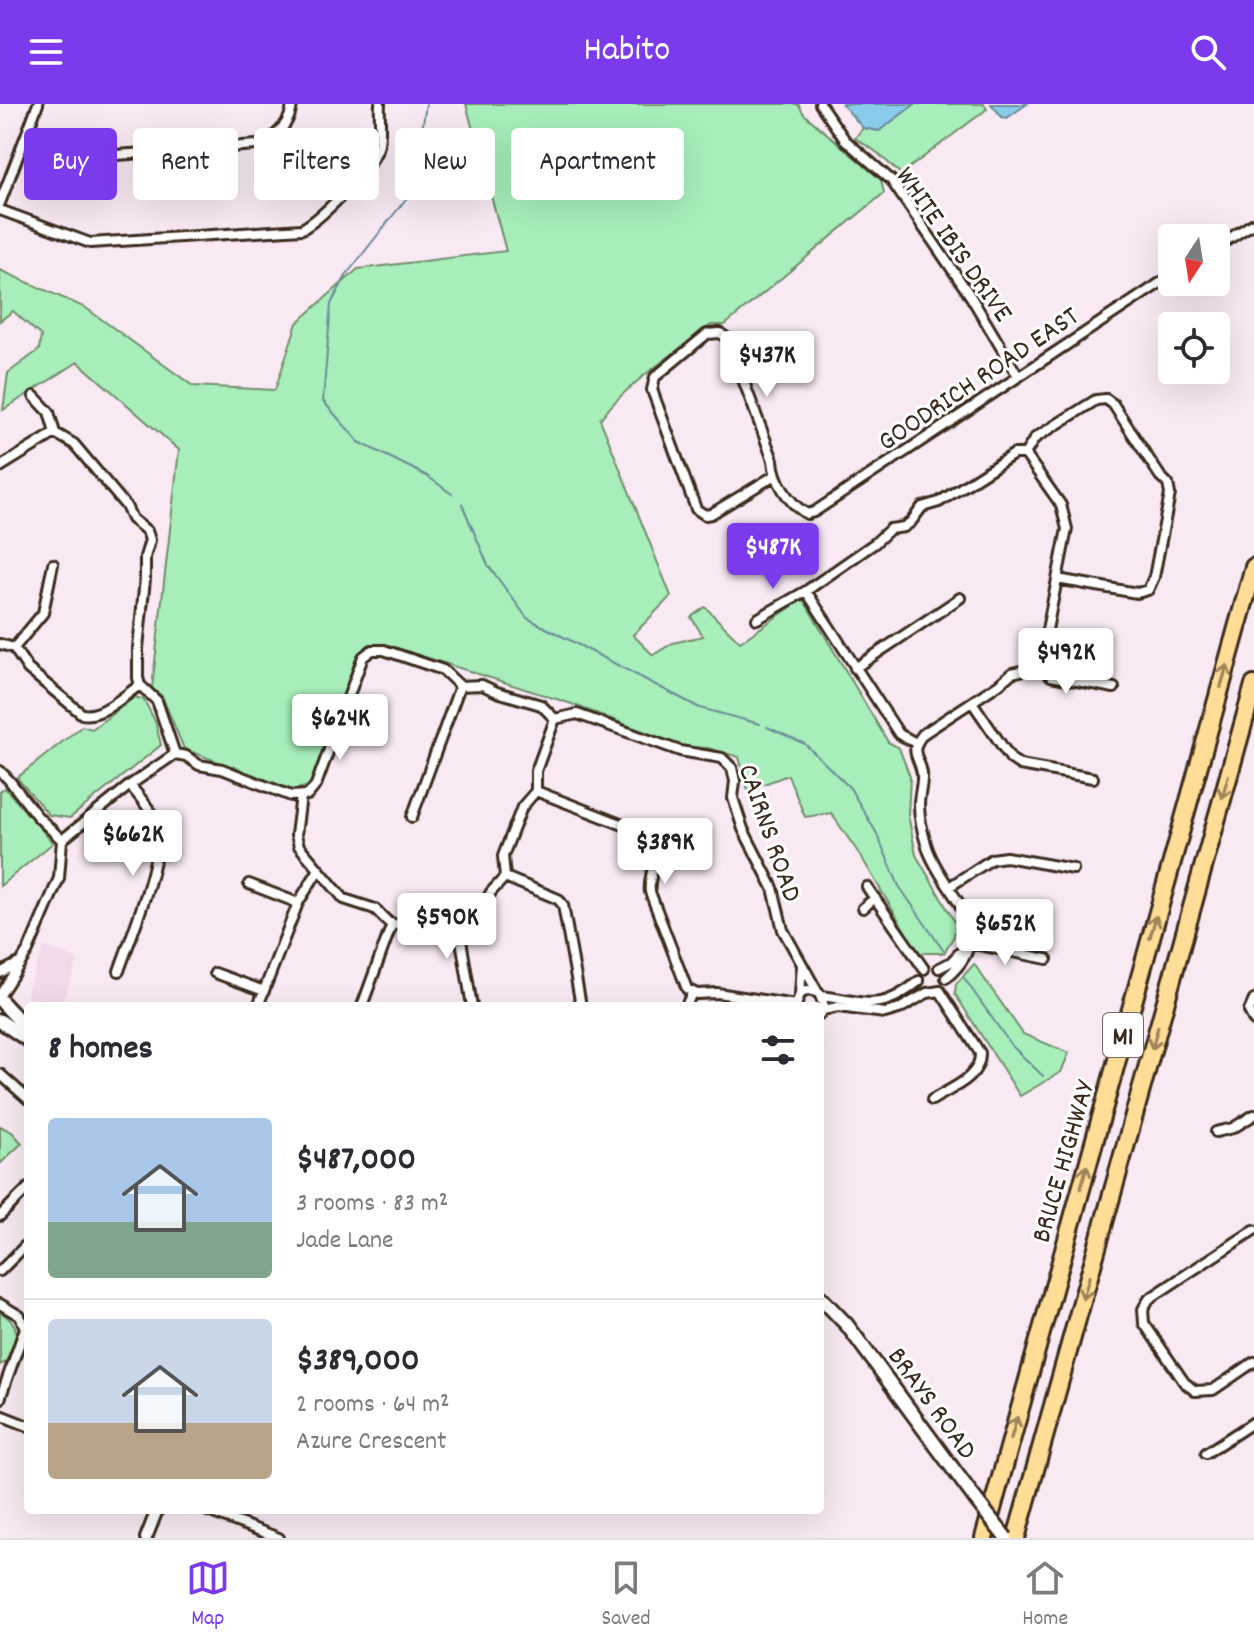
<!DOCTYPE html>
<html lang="en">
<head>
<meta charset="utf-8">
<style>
  :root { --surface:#fff; --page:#f2f2f3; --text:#2b2b33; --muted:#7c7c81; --line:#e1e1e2; --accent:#7c3aed }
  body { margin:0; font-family:Dekko,sans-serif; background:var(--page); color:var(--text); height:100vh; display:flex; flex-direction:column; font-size:30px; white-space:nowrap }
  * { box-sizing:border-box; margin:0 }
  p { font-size:26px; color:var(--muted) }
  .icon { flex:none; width:44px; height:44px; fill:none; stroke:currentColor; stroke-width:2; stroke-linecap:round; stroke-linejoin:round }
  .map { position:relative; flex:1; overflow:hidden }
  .details { position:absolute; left:24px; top:898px; width:800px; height:512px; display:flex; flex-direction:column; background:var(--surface); border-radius:8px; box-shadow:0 8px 32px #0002 }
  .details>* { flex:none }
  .banner { position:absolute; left:24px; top:24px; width:800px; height:72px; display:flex; gap:16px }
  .needle { width:52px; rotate:192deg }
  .buttons { position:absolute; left:1158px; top:120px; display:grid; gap:16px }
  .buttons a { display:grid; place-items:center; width:72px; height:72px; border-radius:8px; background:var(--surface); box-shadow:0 8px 32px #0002; font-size:40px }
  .price { position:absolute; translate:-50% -68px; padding:0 18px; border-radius:8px; background:#fff; color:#222; font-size:26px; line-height:52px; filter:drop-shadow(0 2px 4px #0008) }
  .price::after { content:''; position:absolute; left:50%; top:48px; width:24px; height:18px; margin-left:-12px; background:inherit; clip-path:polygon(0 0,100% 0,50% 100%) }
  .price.on { background:var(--accent); color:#fff }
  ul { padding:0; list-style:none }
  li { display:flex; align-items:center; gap:24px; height:200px; padding:0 24px }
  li+li { border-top:2px solid var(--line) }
  li span { display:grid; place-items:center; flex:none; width:224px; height:160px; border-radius:8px; color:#555 }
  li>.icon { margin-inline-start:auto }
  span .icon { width:96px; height:96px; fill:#fffc; stroke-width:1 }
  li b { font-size:34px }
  h2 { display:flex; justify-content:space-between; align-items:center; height:96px; padding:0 24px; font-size:34px }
  .chip { padding:0 28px; border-radius:8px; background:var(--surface); box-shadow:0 8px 32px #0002; font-size:28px; line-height:72px }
  .chip.on { background:var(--accent); color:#fff }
  header { display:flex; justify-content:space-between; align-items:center; height:104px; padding:0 24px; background:var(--accent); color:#fff; font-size:36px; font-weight:600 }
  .dock { display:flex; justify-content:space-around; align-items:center; height:112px; border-top:2px solid var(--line); background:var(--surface); font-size:22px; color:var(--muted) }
  .dock a { display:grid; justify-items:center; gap:4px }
  .dock .on { color:var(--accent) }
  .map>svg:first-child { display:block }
  .built { fill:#f3daeb }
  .green { fill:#a7eeba; stroke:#718c6c; stroke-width:2 }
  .water { fill:#89cbea; stroke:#6a8b98; stroke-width:2 }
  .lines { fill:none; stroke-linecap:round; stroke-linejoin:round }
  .stream { stroke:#6a8b98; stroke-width:2 }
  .minor-casing { stroke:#3b2a1e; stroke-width:14 }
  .tertiary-casing { stroke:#3b2a1e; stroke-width:16 }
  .secondary-casing { stroke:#3b2a1e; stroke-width:18 }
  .motorway-casing { stroke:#3b2a1e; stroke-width:22 }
  .minor { stroke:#fff; stroke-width:8 }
  .tertiary { stroke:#fff; stroke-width:10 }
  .secondary { stroke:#fff; stroke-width:12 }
  .motorway { stroke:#ffdd96; stroke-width:16 }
  .secondary-bridge-casing { stroke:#3b2a1e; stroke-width:18; stroke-linecap:butt }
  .secondary-bridge { stroke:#fff; stroke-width:12 }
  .oneway { stroke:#9d845a }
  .labels { text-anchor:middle; stroke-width:6; stroke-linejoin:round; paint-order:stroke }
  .shield { fill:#fff; stroke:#766a62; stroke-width:2 }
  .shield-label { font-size:26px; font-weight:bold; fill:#3b2a1e }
  .street-label { font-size:28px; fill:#3b2a1e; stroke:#fff }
</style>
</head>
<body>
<header><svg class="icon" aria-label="menu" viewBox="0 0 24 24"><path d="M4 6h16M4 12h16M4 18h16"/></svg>Habito<svg class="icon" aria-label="search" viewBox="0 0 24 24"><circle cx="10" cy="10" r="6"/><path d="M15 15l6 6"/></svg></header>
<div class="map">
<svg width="1254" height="1434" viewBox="0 0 1254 1434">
  <rect width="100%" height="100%" fill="#f8e9f3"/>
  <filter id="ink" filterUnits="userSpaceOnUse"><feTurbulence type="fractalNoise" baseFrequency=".0125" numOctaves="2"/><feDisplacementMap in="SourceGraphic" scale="16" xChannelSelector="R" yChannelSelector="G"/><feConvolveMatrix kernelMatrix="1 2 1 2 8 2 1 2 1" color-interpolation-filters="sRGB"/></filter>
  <g filter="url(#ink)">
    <path class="built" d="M44,842L78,856L61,902L28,904L27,887Z"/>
    <path class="green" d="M466,0H798L804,10L881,76L884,89L725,221H711C676,249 627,279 600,315L671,492L633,531L653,551L673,539L703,532L691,513L705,503L740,538L803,495L888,638L899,644L910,673L908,711L916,751L956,820L954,832L944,849H918L862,754L831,709L805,713L788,671L748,686L739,653L708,644L685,643L569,599L384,540L371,541L359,549L309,682L293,686L184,645L162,592L152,584L179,346L78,258L3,306L8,269L39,246L41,232L13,207L0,217V166L86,204L193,282L275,286L297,219L358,165L506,147Z
      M915,0H984L987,5L901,70L875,47L855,34L863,24L879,27Z
      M135,593L144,596L155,617L161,641L70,714L49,711L17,674L82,622L92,625Z
      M5,684L53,739L0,782V687Z
      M974,860L1023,930L1069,949L1061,968L1020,992L955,890L956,880Z
      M0,1022L12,1028L22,1039L0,1060Z
      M0,1208C26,1224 15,1234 6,1258L0,1261Z"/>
    <path class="water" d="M842,0H915L879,27L863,24Z
      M991,0H1027L1007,14L1002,13Z"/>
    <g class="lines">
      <path class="stream" d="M426,0L413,86L347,170L331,200L323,297L359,338L427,372L452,390
        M462,400L488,461L527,514L700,604L760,620
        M767,623L805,640L850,684L876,728L899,782L943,846
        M964,874L1011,941L1043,972"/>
      <defs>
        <path id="minor" d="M820,0L845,36L891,76L971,193L1018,272
          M28,26L102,52L257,41C275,35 291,20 292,0
          M0,99L38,0
          M0,106L90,139L302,125C322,114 370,66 378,44C382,31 379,13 380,0
          M1216,143L1254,119
          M34,292L49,308L55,329L74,340L126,402L132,415L147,427L150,436L145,453V475L138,544V574L140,581L157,597L175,650
          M1025,350L1035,334L1096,296L1106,295L1113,300L1160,372L1168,380L1170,390L1154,473L1148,486L1137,489L1057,475
          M0,363L55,329
          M774,372L711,410L705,411L696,405L652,286L655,273L707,230L720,229L728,235L773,356C774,376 789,400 807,410L814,408L1172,171
          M757,515L806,487
          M0,540L14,544L28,565L82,610C102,614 123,592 140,581
          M14,544L43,509L53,460
          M1038,560L1051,572L1114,584
          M855,564L960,494
          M972,598L1011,655L1020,661L1093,674
          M916,639L899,630L806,487L875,439L890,425L904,423L911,418L922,403L939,398L1014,350H1025
          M0,667L9,676L37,712L62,736
          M536,687L654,733C663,749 647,769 650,788L687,885L697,890L717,889L796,901
          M301,692L296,731L299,742L344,795L375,805L388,818L397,821L473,810L482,804L491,788L505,773L503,752L522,703L536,687V667L555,615
          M412,713L460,582
          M657,738L686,734
          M505,773L558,795L563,801L581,902
          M249,780L298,799
          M867,783L924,865
          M949,783L992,755L1006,753L1073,765
          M863,804L875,794
          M457,812L472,902
          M969,839L1047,855
          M939,864L951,858L968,840
          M119,867C130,835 164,753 157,723C153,707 140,694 130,681
          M0,869L17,860
          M215,869L264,887
          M946,874C1003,826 943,791 927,743C923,730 919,715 919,701C919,690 923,680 922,669C919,651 908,649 923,630L999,580L1012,569L1033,564L1038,560L1042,551L1067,425L1061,401L1025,350
          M800,890L808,886L819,889L824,902L820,910
          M0,891L28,847L59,774L62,736L130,681L175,650L186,652L199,661L222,665L291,692L308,691L316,681L363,553L372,546H384L443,566L460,582L482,581L497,588L541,601L555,615L577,610L680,647L722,654L732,664L735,677L733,694L743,725L773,784L783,826L817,887
          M822,892C868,898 880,909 919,877
          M1254,896L1249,907L1254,917
          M258,902L298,799L318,767
          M362,902L392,820
          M686,902L692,889
          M796,902L800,890L802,861
          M823,906L838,903L885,909L899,905L927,889L940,887
          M0,970L28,995
          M932,996C951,984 981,974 980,949L940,887
          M1216,1028L1233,1024L1254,1011
          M0,1112L28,1084
          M1254,1126L1149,1195L1143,1205L1144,1219L1184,1278L1195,1287L1213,1286L1254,1258
          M0,1167L28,1139
          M0,1200L20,1212L25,1224L0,1295
          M0,1311L28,1322
          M1206,1349L1254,1318
          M205,1406L279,1434"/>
        <path id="tertiary" d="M146,1434L157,1406"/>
        <path id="secondary" d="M1,897L28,926
          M0,917L28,936
          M820,1193L847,1221L976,1396"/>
        <path id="motorway" d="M984,1434L1254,463
          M1016,1434L1254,581"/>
      </defs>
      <use href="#minor" class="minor-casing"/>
      <use href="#tertiary" class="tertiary-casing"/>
      <use href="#secondary" class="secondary-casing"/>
      <use href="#motorway" class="motorway-casing"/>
      <use href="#minor" class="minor"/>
      <use href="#tertiary" class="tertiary"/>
      <use href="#secondary" class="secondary"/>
      <use href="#motorway" class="motorway"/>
      <defs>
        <path id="secondary-bridge" d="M976,1396L1006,1434"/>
      </defs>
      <use href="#secondary-bridge" class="secondary-bridge-casing"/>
      <use href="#secondary-bridge" class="secondary-bridge"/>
    </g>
    <defs><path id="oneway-shaft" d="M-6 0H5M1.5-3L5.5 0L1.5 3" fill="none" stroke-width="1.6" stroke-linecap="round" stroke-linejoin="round" transform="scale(2)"/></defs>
    <g class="oneway">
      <use href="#oneway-shaft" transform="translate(1224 572) rotate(-74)"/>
      <use href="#oneway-shaft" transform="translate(1225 683) rotate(106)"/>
      <use href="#oneway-shaft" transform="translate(1153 823) rotate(-74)"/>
      <use href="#oneway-shaft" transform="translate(1155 934) rotate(105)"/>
      <use href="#oneway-shaft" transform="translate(1084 1073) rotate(-74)"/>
      <use href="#oneway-shaft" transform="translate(1086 1184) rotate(106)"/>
      <use href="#oneway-shaft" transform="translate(1014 1324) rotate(-74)"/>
    </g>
  </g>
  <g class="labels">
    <rect class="shield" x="1103" y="909" width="40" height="44" rx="6"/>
    <g class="shield-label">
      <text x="1123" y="940">M1</text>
    </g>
    <g class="street-label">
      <text transform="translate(956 139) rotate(55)" y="10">WHITE IBIS DRIVE</text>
      <text transform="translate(977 273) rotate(-34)" y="10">GOODRICH ROAD EAST</text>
      <text transform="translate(772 728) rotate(71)" y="10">CAIRNS ROAD</text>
      <text transform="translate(1061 1057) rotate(-74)" y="10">BRUCE HIGHWAY</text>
      <text transform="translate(934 1298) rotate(54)" y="10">BRAYS ROAD</text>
    </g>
  </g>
</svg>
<div class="buttons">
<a><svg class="needle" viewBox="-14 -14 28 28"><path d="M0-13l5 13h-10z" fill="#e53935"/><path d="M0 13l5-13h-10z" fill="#7c7c81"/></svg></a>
<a><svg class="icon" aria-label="locate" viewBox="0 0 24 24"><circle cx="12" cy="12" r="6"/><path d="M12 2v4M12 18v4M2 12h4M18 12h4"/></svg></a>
</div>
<b class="price" style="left:767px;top:295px">$437K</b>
<b class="price on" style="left:773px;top:487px">$487K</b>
<b class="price" style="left:1066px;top:592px">$492K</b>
<b class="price" style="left:340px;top:658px">$624K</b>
<b class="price" style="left:133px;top:774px">$662K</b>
<b class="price" style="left:665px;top:782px">$389K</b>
<b class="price" style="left:447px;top:857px">$590K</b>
<b class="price" style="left:1005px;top:863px">$652K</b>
<div class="banner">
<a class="chip on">Buy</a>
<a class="chip">Rent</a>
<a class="chip">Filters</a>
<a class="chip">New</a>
<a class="chip">Apartment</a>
</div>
<section class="details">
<h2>8 homes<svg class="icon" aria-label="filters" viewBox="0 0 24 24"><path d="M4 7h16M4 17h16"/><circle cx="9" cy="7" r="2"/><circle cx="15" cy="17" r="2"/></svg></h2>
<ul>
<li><span style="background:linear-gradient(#a9c7e8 65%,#7fa58c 0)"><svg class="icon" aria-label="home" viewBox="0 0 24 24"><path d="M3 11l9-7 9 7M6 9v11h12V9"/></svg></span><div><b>$487,000</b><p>3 rooms · 83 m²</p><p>Jade Lane</p></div></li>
<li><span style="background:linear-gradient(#c9d6e8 65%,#b9a48a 0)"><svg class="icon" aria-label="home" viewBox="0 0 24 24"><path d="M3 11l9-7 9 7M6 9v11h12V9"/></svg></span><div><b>$389,000</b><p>2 rooms · 64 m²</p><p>Azure Crescent</p></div></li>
</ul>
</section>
</div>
<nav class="dock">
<a class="on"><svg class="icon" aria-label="map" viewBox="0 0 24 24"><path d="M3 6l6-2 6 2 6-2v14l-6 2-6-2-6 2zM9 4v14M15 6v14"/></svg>Map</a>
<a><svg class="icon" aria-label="saved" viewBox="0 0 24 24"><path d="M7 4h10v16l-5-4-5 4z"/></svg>Saved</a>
<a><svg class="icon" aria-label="home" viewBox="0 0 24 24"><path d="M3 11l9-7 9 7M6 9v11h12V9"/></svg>Home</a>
</nav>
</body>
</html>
